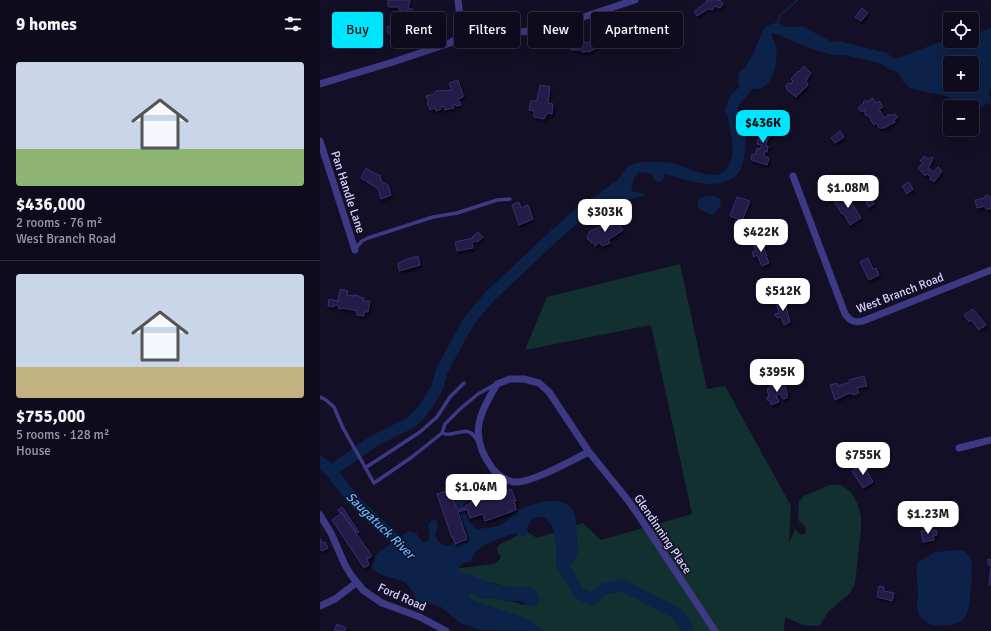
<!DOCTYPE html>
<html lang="en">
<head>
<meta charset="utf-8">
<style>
  :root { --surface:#0e0b1c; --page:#1c1929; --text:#f1f3f6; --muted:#9b9ba3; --line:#2e2b3b; --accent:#00e5ff }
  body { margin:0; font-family:Signika,sans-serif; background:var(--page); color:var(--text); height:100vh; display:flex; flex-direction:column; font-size:15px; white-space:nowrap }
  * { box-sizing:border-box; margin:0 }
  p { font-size:13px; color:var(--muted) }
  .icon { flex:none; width:22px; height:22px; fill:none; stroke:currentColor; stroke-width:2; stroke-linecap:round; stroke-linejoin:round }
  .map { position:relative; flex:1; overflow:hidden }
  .side { display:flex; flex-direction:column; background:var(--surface); width:320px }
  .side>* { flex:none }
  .guide { position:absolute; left:12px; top:12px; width:380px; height:36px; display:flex; gap:8px }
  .tools { position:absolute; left:623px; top:12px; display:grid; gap:8px }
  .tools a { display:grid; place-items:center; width:36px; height:36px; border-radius:4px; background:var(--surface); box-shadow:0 4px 16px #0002,0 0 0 1px var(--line); font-size:20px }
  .price { position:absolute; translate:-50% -34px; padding:0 9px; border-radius:8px; background:#fff; color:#222; font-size:13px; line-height:26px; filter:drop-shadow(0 1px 2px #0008) }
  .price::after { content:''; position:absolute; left:50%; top:24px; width:12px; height:9px; margin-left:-6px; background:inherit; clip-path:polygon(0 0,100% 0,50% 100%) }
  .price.selected { background:var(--accent); color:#111 }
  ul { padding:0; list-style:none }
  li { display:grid; align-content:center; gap:8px; height:212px; padding:0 16px }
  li+li { border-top:1px solid var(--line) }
  li span { display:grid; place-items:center; height:124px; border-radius:4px; color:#555 }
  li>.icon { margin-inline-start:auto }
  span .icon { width:72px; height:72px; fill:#fffc; stroke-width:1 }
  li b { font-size:17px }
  h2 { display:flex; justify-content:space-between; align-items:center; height:48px; padding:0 16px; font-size:17px }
  .chip { padding:0 14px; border-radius:4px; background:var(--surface); box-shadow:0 4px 16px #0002,0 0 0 1px var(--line); font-size:14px; line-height:36px }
  .chip.selected { background:var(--accent); color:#111 }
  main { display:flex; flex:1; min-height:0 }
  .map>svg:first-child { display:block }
  .green { fill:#12302f }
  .water { fill:#0c2248; fill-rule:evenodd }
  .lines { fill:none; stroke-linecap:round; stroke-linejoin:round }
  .stream { stroke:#0c2248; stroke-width:2 }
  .river { stroke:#0c2248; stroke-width:12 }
  .building { fill:#241b47; stroke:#3b2d73; filter:url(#shadow) }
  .lane { stroke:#3d3a85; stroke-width:3.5 }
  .street { stroke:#3d3a85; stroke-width:7 }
  .labels { text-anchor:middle; stroke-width:3; stroke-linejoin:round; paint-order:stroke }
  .street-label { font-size:12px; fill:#d9d4ff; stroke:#130f26 }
  .water-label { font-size:13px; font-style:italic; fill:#62b6ff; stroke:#130f26 }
</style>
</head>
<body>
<main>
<section class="side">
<h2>9 homes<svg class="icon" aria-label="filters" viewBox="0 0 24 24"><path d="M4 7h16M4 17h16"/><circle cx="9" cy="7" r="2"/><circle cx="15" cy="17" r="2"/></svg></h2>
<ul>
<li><span style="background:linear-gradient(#c9d6e8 70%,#8fb573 0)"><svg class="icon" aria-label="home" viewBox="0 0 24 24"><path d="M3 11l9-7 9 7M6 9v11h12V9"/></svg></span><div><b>$436,000</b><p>2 rooms · 76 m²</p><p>West Branch Road</p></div></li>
<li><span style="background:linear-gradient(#c9d6e8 75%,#c2b280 0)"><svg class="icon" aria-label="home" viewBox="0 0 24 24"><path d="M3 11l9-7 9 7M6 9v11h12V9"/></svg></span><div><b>$755,000</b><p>5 rooms · 128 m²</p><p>House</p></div></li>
</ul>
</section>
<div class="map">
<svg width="671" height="631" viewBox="0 0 671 631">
  <defs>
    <filter id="shadow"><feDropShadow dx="1.5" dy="2.5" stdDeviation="1" flood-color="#0009"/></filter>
  </defs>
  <rect width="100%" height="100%" fill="#130f26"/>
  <path class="green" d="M360,264L387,389L405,386L471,506L469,543L475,529L481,535L485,534C487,527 484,525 479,521L478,517L479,502L484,496L509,485H521L531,492L538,505L541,517V529L535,584L530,593L508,612L500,625L497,626L483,625L465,617L464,631H212L154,604L146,593H156L183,599L204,605L214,602L198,590L140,574L133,569L174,564L181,558L178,553L177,548L179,545L206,531L217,538L263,523L281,540L372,514L331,325L205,350L227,297Z"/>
  <path class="water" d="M458,22C467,29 472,27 482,26L510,41L536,45L532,54C508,61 475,40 453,33L451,34C452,38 455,42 456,46C458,59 455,83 441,88C433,91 424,86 417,82C419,73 427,66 431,58C437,47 439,36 446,26Z
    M671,28V88C667,94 671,98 671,105L667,103L658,111L652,107L634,101L627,96L601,91L590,88L582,80L580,75L572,69L571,61L630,38V41H652V33L663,31ZM630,63H652V85H630Z
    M414,93L418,96L415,106L416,111L420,126L427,130V133C425,145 426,159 420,170C418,175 414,178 409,180C389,190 365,179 345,174L342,181L338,182L333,180V174L319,172L314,178L311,191L324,193V196L304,201L290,200L284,202L282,194C291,189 295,183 301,175C303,173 304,170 306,168C315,160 334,162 345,162C366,163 399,190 410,163C419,141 400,114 411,94Z
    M385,196C391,195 398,195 401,201L400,206L393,215L382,211L378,207V200Z
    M134,486L139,488L142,494L148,498V500C143,503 142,505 144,510L147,509V511L145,513L149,521L156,529C164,528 172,528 180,525C188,521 192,515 199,510C214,502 246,493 254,513C257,520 256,530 257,538C260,552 258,558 247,567L238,565C235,553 238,516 219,517C209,517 208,527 206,535L203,537L195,533C184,537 161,544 155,553C153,555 152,559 151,561C145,563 137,564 138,572C158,576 172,586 194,587C202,587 209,586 216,590L220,599L217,605L211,608L200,601H193L187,602L174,598L164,599L149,593L148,596L153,600L209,619L224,631L160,630L140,623L121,607L96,600L93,592L85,582L59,574L52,568L56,554L89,531L96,533L102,542H108L110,536L108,525L113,519L117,521L118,527L115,533L116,538L121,544L127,546L149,539L132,492L134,490L131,489Z
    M638,550C650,551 652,560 652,570C651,581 651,607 646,616C639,629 606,629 600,616C599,615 597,609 597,608C596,604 598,599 598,595C598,584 595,572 598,562L615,552Z"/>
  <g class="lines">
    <path class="stream" d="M457,24L460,15L478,0"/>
    <path class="river" d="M518,47L563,58L574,65
      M411,111L414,101L426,88L424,76L426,74
      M0,462L11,471L34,501L87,551
      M11,471L54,441L90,423L100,414L110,400L117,388L122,370L149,321L168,298L235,235L265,209L283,198L296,188
      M242,553V563L250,579L260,594L272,599L284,589L302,585L356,613L367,627L366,631"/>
  </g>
  <path class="building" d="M68,0H90L88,9H93V22H91V23H94V34H68L67,30L68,26H84L86,22H81V10H79V7H68Z
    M387,0H398L401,1L403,4L400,8L394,6L393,10L388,9L377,16L374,12L386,2Z
    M542,8L548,13L541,21L535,17Z
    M318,22L322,35L311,39L310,38L304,40L301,29L313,26V24Z
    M279,39V47H274V50H271L270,52L266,51L265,52H262L260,50H251V41H259L260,43L270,42L272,40Z
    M484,66L491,73L486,81L488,85L476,97L467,90L466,86L468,83L471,84L473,81L471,79L478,71L479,72Z
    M138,80L143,95V97L138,99L141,105L136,106L135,104L133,105L134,108L128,109L125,110L124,106L121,107V109L116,111L115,108L110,110L109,106L107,104L108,100L106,96L114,94L116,91L132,90L129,83Z
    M220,85L230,87L228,102V103L233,104L232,114L227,113L224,119L214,117V111L209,110L211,101H215L217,100Z
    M553,98L556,103L559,101L563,107L559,109L564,118L570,114L571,116L575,114L578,117L574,120L575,122L564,128H559L556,123L554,125L548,115L546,116L544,111L545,110L541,112L539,109V107L544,103L543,102L546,100L547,102Z
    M445,123L454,125L451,137L449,136L446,145L448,146L447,152L445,151L444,156L449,158L447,165L431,160L432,154L435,155L437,148L440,149L442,145L437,144L440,133H438L439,128L443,129Z
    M520,131L524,137L515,143L511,138Z
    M604,156L608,159L611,157L613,158L608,169H610L614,172L618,167L622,171L614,182L610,179L611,177L607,174L605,176L599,169L598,168L603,163L600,161Z
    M46,168L56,174L60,175L61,181L68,185L71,195L61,199L58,189L41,178Z
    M589,182L593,189L587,194L582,186Z
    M526,193L541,218L530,225L524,214H522L514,202Z
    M666,195L671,197V209H666L665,206L657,208L655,200L664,198Z
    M417,197L430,201L422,221L410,216Z
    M552,199L554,204L549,207L546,202Z
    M199,202L201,208L208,205L213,219L199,225L192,205Z
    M295,218L303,230L288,240L290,243L282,246L280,242L275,246L273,242L271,243L270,240H268L267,237L270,231L281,226L282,228L292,223L290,220Z
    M158,232L163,237L157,242L155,241L152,243L153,248L137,251L135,242L153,238L152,237Z
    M441,241L447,256H446L449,263L442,266L437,255L434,257L432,252L436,251L433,244Z
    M98,256L100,265L79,271L78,263L84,261V260Z
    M548,258L553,269L556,268L559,275L549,280L540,262Z
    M20,289L28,291L27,296L33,295L34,297V295L39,296V297L44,298L43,301H50L48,312H44V316L37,315V311L23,308L19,309L18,305H14V307L8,306L9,299L18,301Z
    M464,299L470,322L464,325L461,317L457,318L455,314L459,313L456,302Z
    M653,309L666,325L659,330L651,320L649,322L644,315Z
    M544,376L547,386L537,388L539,393L533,395L532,393L529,394V393L515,400L510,385L517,383L518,386L530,382L529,380Z
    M463,381L467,392V398L463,399L460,394L456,395L459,402L451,405L450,401L447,400V397H449L447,389L450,388L451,385L459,384L458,382Z
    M543,464L553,482L543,488L532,471Z
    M165,476L168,486L171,485L172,489L164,492V489L162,490L164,497L191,489L196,501L193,502L194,504L195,503L196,510L165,521L163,514L150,518L147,509L138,512L147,539L135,544L133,537L132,538L117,494L129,490L138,510L146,507L145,506L151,503V502L161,498L159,491L156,492L153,484L158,482L157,479Z
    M593,504L601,506L599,512L591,509Z
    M22,507L39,532L37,533L22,512L20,513L18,510Z
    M22,513L51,555V557L47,559L49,565L44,568L12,520Z
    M612,530V531L616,530L617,535L613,536L614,540L603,542L601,531Z
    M0,539L2,543L5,542L8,548L2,551V550H0Z
    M668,559L671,560V585H669L671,565H668Z
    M559,586L564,587V591L574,593L572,601L557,597Z
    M17,624L26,628L25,631H14Z"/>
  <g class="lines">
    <path class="lane" d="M35,249L42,241L48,238L113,217L137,213L177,200L190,199
      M0,397L6,400L14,407L23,428L54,483L92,457L122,433L125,424L140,409L158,394L174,385
      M122,433C133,438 143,427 151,433C154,435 156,439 158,441
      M45,468L100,432L117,417L130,397L144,383"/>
    <path class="street" d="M138,0L142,35
      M142,35L181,34L217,30L239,25L315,0
      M0,84L73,62L130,43L142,35
      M0,141L35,250
      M473,176L525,314C530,321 534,323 543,321L671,270
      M639,448L671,440
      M269,452C250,461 217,480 198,482C189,483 177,475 172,468C148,435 159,415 177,384L190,379H204L219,383L229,392L269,452L307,499L319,516L395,631
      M0,515L11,533L25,565L31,575L43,590L62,603L100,617L126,631
      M0,606L15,599L36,583"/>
  </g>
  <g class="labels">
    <g class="street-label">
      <text transform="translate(28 192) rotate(72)" y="4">Pan Handle Lane</text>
      <text transform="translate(580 293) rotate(-21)" y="4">West Branch Road</text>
      <text transform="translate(343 534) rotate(56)" y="4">Glendinning Place</text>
      <text transform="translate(82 597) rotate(24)" y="4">Ford Road</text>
    </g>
    <g class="water-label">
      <text transform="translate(61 525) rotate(44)" y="5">Saugatuck River</text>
    </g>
  </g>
</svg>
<div class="tools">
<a><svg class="icon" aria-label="locate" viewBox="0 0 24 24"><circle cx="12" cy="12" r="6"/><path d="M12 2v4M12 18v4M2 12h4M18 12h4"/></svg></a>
<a>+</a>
<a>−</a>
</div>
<b class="price selected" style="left:443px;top:144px">$436K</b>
<b class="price" style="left:528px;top:209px">$1.08M</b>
<b class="price" style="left:285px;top:233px">$303K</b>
<b class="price" style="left:441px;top:253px">$422K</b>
<b class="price" style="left:463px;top:312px">$512K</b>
<b class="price" style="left:457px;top:393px">$395K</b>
<b class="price" style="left:543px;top:476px">$755K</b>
<b class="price" style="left:156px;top:508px">$1.04M</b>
<b class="price" style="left:608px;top:535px">$1.23M</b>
<div class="guide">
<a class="chip selected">Buy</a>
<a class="chip">Rent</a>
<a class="chip">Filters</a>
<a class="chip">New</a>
<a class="chip">Apartment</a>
</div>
</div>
</main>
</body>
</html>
